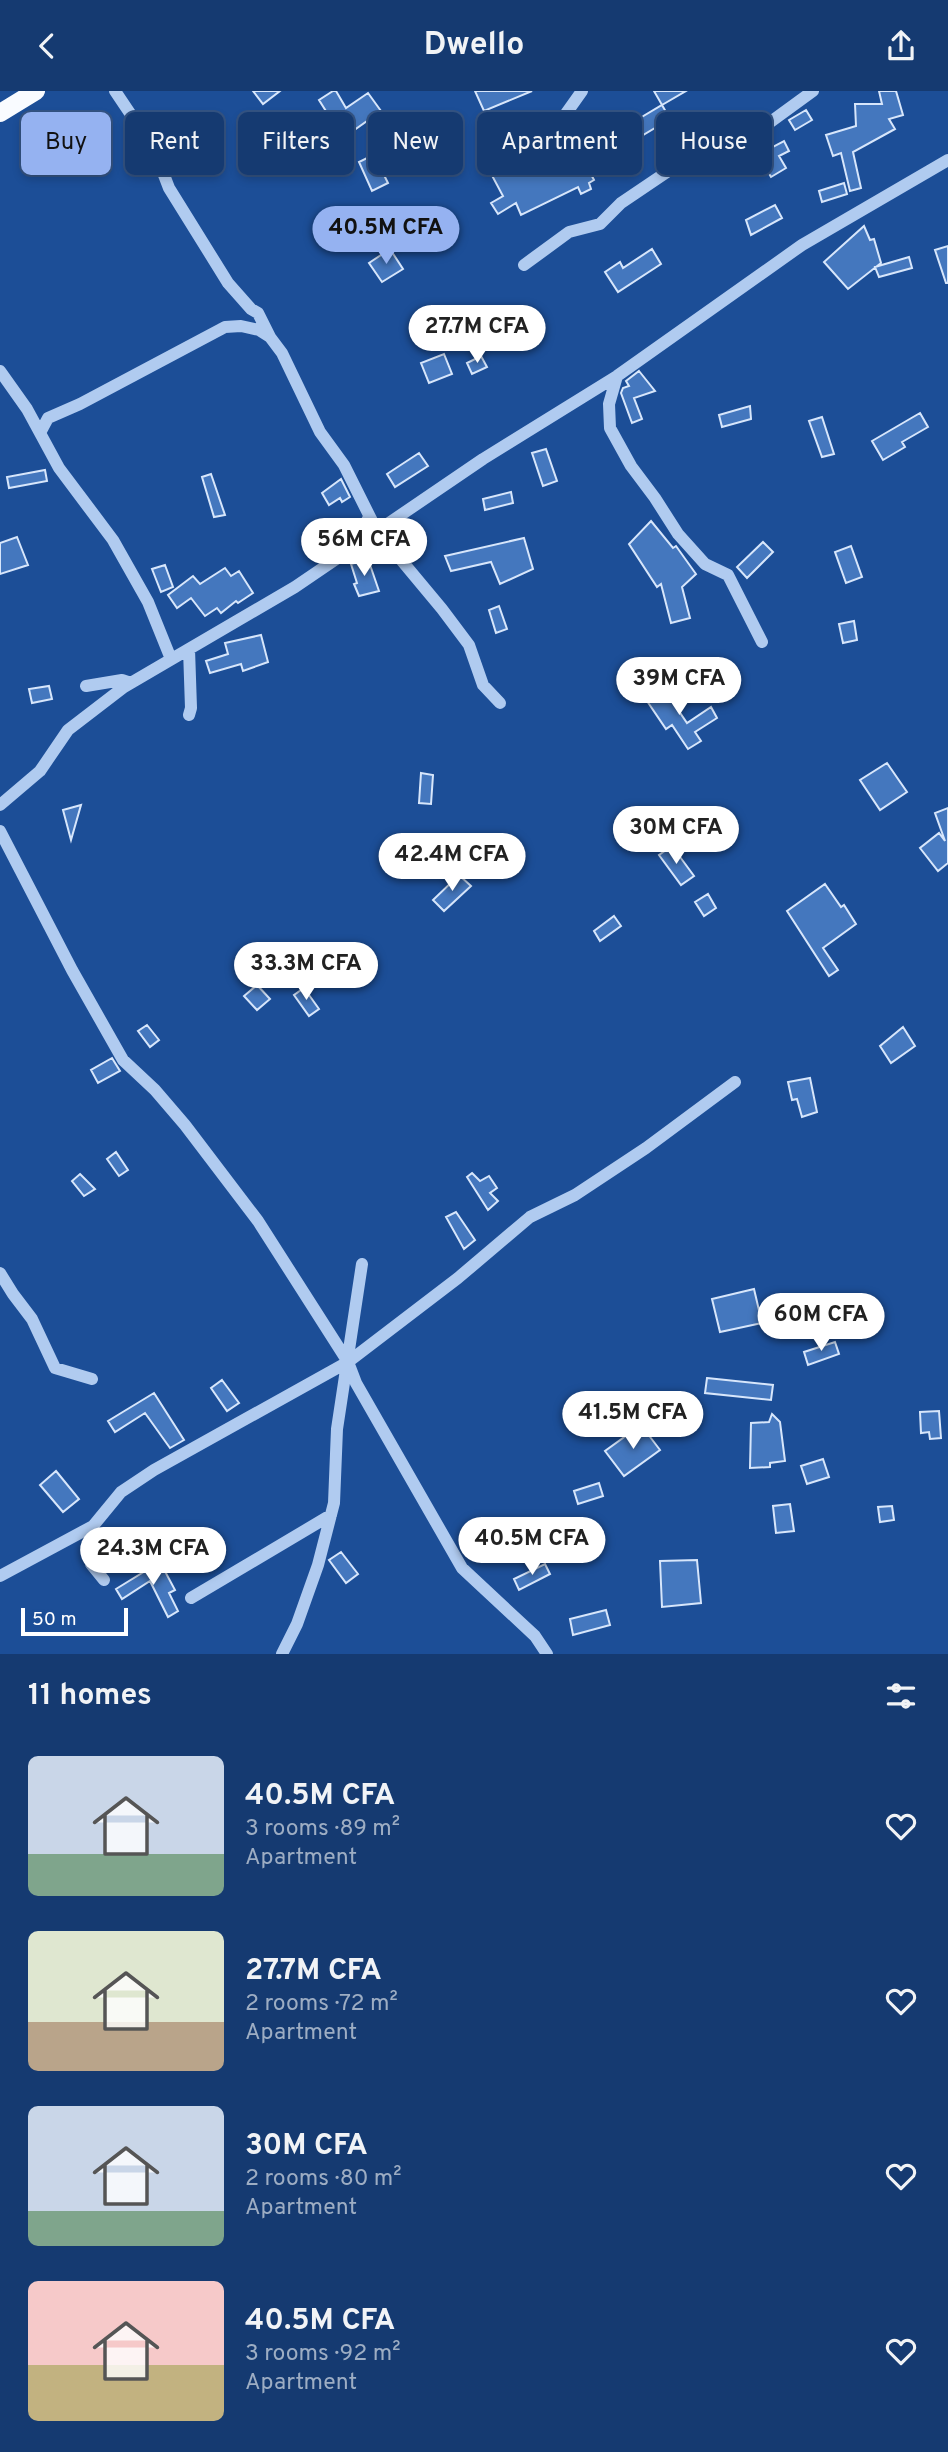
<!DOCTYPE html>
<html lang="en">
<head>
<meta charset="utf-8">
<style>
  :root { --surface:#153a71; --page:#1e4176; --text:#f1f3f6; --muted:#9dadc3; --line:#345484; --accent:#95b2f1 }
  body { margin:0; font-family:Overpass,sans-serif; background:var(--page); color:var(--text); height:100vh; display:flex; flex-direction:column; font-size:26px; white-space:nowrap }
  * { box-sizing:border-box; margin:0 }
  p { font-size:23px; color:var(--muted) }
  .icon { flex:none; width:38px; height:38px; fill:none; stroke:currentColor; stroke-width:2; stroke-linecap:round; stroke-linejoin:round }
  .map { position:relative; height:1563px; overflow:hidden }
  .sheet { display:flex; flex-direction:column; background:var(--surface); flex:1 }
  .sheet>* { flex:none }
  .guide { position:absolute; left:21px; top:21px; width:906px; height:63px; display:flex; gap:14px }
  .scale { position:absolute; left:21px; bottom:18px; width:107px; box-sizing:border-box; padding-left:7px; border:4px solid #fff; border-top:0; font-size:19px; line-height:24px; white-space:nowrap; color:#fff; -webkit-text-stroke:5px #1c4e97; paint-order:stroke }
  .price { position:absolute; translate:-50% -60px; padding:0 16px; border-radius:24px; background:#fff; color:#222; font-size:23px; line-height:46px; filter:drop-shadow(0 2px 4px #0008) }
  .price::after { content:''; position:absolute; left:50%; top:42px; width:21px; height:16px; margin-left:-10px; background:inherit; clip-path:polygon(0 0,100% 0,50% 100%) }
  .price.selected { background:var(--accent); color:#111 }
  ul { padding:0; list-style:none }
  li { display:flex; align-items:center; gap:21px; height:175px; padding:0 28px }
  li span { display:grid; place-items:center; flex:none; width:196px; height:140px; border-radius:10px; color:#555 }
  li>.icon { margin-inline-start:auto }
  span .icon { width:84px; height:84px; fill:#fffc; stroke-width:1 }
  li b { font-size:30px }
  h2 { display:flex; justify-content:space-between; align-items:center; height:84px; padding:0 28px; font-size:30px }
  .tag { padding:0 24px; border-radius:10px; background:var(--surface); box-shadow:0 4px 10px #0003,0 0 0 2px var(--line); font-size:24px; line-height:63px }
  .tag.selected { background:var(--accent); color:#111 }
  header { display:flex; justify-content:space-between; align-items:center; height:91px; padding:0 28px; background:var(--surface); font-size:32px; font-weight:700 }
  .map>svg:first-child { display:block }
  .building { fill:#4477be; stroke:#d7e6fb; stroke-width:2 }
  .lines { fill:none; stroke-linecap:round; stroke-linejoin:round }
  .minor { stroke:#b0cbf0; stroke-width:12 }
  .major { stroke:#f9fbff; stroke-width:18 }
</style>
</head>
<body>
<header><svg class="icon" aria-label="back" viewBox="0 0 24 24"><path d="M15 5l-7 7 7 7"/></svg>Dwello<svg class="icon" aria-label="share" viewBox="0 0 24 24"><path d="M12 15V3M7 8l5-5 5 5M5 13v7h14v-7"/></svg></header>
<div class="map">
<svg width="948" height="1563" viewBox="0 0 948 1563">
  <rect width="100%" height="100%" fill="#1c4e97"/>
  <path class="building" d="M253,0H280L263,13Z
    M333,0H336L346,17L368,2L381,20L343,47L319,9Z
    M475,0H532L484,20Z
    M654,0H686L662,14Z
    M879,0H896L903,24L889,28L895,38L853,61L861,97L850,100L841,62L833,65L826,44L856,35L855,13H882Z
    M662,14L670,28L638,47L630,33Z
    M806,19L812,29L795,39L789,29Z
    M527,44L545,83L574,68L577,73L584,70L594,89L589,92L591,98L581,103L578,96L521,124L516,112L498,123L491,112L503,105L488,77L518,63L512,51Z
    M768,46L773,56L784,50L789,60L779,65L786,77L771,86L752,55Z
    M369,66L378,84L383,82L388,92L372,100L359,71Z
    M844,92L847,103L822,111L819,100Z
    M775,114L782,127L751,144L746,129Z
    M864,135L870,149L874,148L881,172L848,198L824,171Z
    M948,155V192H946L935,159Z
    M390,158L403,178L382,191L369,172Z
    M652,158L661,173L618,201L605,181L620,171L623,177Z
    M909,166L912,177L879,186L875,176Z
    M444,263L452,283L429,292L421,272Z
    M481,265L487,276L472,283L467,272Z
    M639,280L655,300L634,307L642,328L632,332L621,302L623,297L629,295L626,290Z
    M750,315L751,328L722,336L719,324Z
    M920,322L928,336L902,351L905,356L883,369L872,350Z
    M822,326L834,363L822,366L809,330Z
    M546,358L557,390L543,395L532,362Z
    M419,362L428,375L395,396L387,383Z
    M45,379L47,390L9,397L7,386Z
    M211,383L225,424L214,426L202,386Z
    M341,388L350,406L342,411L340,407L329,414L322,402Z
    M511,401L513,412L485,419L483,408Z
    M651,430L673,457L676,455L696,483L682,496L690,527L671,532L661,493L657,496L629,453Z
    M17,446L28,474L0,483V452Z
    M524,447L533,478L500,493L491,471L451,480L445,465Z
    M763,451L773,461L747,487L737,476Z
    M851,455L862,486L846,492L835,461Z
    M368,468L379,500L359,505L354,493L357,492L351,473Z
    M165,474L173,496L161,501L152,478Z
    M225,477L231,485L239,480L253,502L238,512L236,510L221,522L217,517L205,525L191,507L177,517L168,504L193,485L200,493Z
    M499,515L507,538L496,542L489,519Z
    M854,530L857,549L843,552L839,533Z
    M261,544L268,571L243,580L241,573L210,582L206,570L228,563L225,552Z
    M49,595L52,608L32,612L29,598Z
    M662,595L687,632L711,616L717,627L695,641L701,650L688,658L672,634L666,638L645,607Z
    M887,672L907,701L880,719L860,689Z
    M421,682L433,684L431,713L419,712Z
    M81,714L71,749L63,719Z
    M948,717V772L938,780L920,757L939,742L945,750L935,722Z
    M672,755L694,785L681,794L659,764Z
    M459,784L471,795L444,820L433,809Z
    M825,793L841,816L844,814L856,833L823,857L838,879L829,885L787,820Z
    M708,803L716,817L704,825L695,811Z
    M614,825L621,835L600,850L594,840Z
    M344,870L346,889L301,894L299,876Z
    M257,894L270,908L257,919L244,905Z
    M304,897L319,918L309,925L294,904Z
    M147,934L159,949L150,956L138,940Z
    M903,936L915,955L891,972L880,955Z
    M112,967L120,980L98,992L91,979Z
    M810,987L817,1021L802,1026L797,1008L792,1009L788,991Z
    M116,1061L128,1079L119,1085L107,1068Z
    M472,1082L480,1090L489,1085L497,1097L490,1102L498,1110L488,1119L467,1086Z
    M80,1083L95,1098L84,1105L72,1090Z
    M456,1121L475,1149L464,1158L446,1126Z
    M754,1198L762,1232L720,1241L712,1208Z
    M835,1251L839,1263L808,1274L804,1261Z
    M707,1287L773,1294L771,1309L705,1302Z
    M222,1289L239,1312L227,1320L211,1297Z
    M154,1302L184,1349L170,1357L145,1322L115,1341L108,1330Z
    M939,1320L941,1347L930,1348L929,1341L921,1342L920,1321Z
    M772,1323L780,1331L785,1370L770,1372V1376L750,1377L751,1332L769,1331Z
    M641,1334L660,1359L624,1385L605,1360Z
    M823,1368L829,1386L807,1393L801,1375Z
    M56,1380L79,1408L63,1421L40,1394Z
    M599,1392L603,1405L578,1413L574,1400Z
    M790,1413L794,1440L776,1442L773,1415Z
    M892,1415L894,1429L880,1431L878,1416Z
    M341,1461L358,1483L346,1492L329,1469Z
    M697,1469L701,1512L662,1516L660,1470Z
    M160,1471L175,1499L169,1502L178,1520L168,1526L150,1490L122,1508L116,1498Z
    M545,1473L550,1483L519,1499L514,1488Z
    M606,1519L610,1534L573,1544L570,1528Z"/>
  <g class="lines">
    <path class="minor" d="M115,0L154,58L169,97L228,192L251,218L258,222L270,246
      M561,49L560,31L582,0
      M524,174L569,141L600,133L621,112L695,62L728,46L765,35L813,0
      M0,280L27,318L59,377L113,449L148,511L171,568
      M617,285L609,313L610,337L631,375L655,407L678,443L705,473L728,484L762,551
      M40,342L48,327L80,313L225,236L241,235L259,239L270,246L282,262L320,341L344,374L377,440L442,518L469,554L483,594L500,612
      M369,426L362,439L359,452L389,457V452
      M86,595L122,589L131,592
      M189,624L191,617L189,558
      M0,714L40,680L68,639L124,596L295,496L483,368L617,285L802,154L948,69
      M0,740L72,879L123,969L155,999L185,1034L258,1130L348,1271L356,1292L462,1477L535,1545L547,1563
      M0,1182L13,1203L32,1228L55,1277L92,1288
      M93,1435L91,1473L104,1489
      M0,1485L93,1435L121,1401L154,1379L348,1271L458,1187L530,1126L575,1104L646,1057L735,991
      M191,1507L331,1424
      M282,1563L297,1533L318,1474L334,1412L337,1338L362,1173"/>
    <path class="major" d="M0,22L36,0"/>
  </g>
</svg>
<div class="scale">50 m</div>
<b class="price selected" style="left:386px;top:175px">40.5M CFA</b>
<b class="price" style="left:477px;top:274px">27.7M CFA</b>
<b class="price" style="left:364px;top:487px">56M CFA</b>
<b class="price" style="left:679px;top:626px">39M CFA</b>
<b class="price" style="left:676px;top:775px">30M CFA</b>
<b class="price" style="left:452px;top:802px">42.4M CFA</b>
<b class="price" style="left:306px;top:911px">33.3M CFA</b>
<b class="price" style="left:821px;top:1262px">60M CFA</b>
<b class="price" style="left:633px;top:1360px">41.5M CFA</b>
<b class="price" style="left:532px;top:1486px">40.5M CFA</b>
<b class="price" style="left:153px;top:1496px">24.3M CFA</b>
<div class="guide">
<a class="tag selected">Buy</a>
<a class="tag">Rent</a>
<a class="tag">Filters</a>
<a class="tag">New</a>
<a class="tag">Apartment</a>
<a class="tag">House</a>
</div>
</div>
<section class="sheet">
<h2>11 homes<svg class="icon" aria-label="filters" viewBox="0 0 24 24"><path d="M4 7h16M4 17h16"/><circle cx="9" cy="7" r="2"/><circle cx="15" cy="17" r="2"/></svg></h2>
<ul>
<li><span style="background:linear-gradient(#c9d6e8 70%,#7fa58c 0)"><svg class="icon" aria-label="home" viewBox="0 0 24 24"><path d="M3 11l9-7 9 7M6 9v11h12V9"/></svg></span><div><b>40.5M CFA</b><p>3 rooms · 89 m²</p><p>Apartment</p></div><svg class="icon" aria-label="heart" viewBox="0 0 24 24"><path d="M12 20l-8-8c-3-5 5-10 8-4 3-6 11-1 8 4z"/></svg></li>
<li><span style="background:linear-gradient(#dfe7d0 65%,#b9a48a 0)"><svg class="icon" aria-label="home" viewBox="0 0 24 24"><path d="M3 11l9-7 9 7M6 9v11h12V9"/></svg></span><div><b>27.7M CFA</b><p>2 rooms · 72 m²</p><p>Apartment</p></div><svg class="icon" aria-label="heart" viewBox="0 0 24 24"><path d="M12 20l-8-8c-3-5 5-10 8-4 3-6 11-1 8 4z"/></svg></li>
<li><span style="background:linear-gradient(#c9d6e8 75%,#7fa58c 0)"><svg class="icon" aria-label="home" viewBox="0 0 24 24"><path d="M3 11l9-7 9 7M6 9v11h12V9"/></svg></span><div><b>30M CFA</b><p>2 rooms · 80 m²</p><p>Apartment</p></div><svg class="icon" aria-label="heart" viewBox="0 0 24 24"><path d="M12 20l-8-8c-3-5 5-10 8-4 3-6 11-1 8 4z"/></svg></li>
<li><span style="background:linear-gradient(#f6c9c9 60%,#c2b280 0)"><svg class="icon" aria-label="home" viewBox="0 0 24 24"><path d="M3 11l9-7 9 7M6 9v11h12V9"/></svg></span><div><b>40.5M CFA</b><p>3 rooms · 92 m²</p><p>Apartment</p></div><svg class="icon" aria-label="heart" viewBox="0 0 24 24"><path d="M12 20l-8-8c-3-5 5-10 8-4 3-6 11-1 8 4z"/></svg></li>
</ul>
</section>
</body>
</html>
